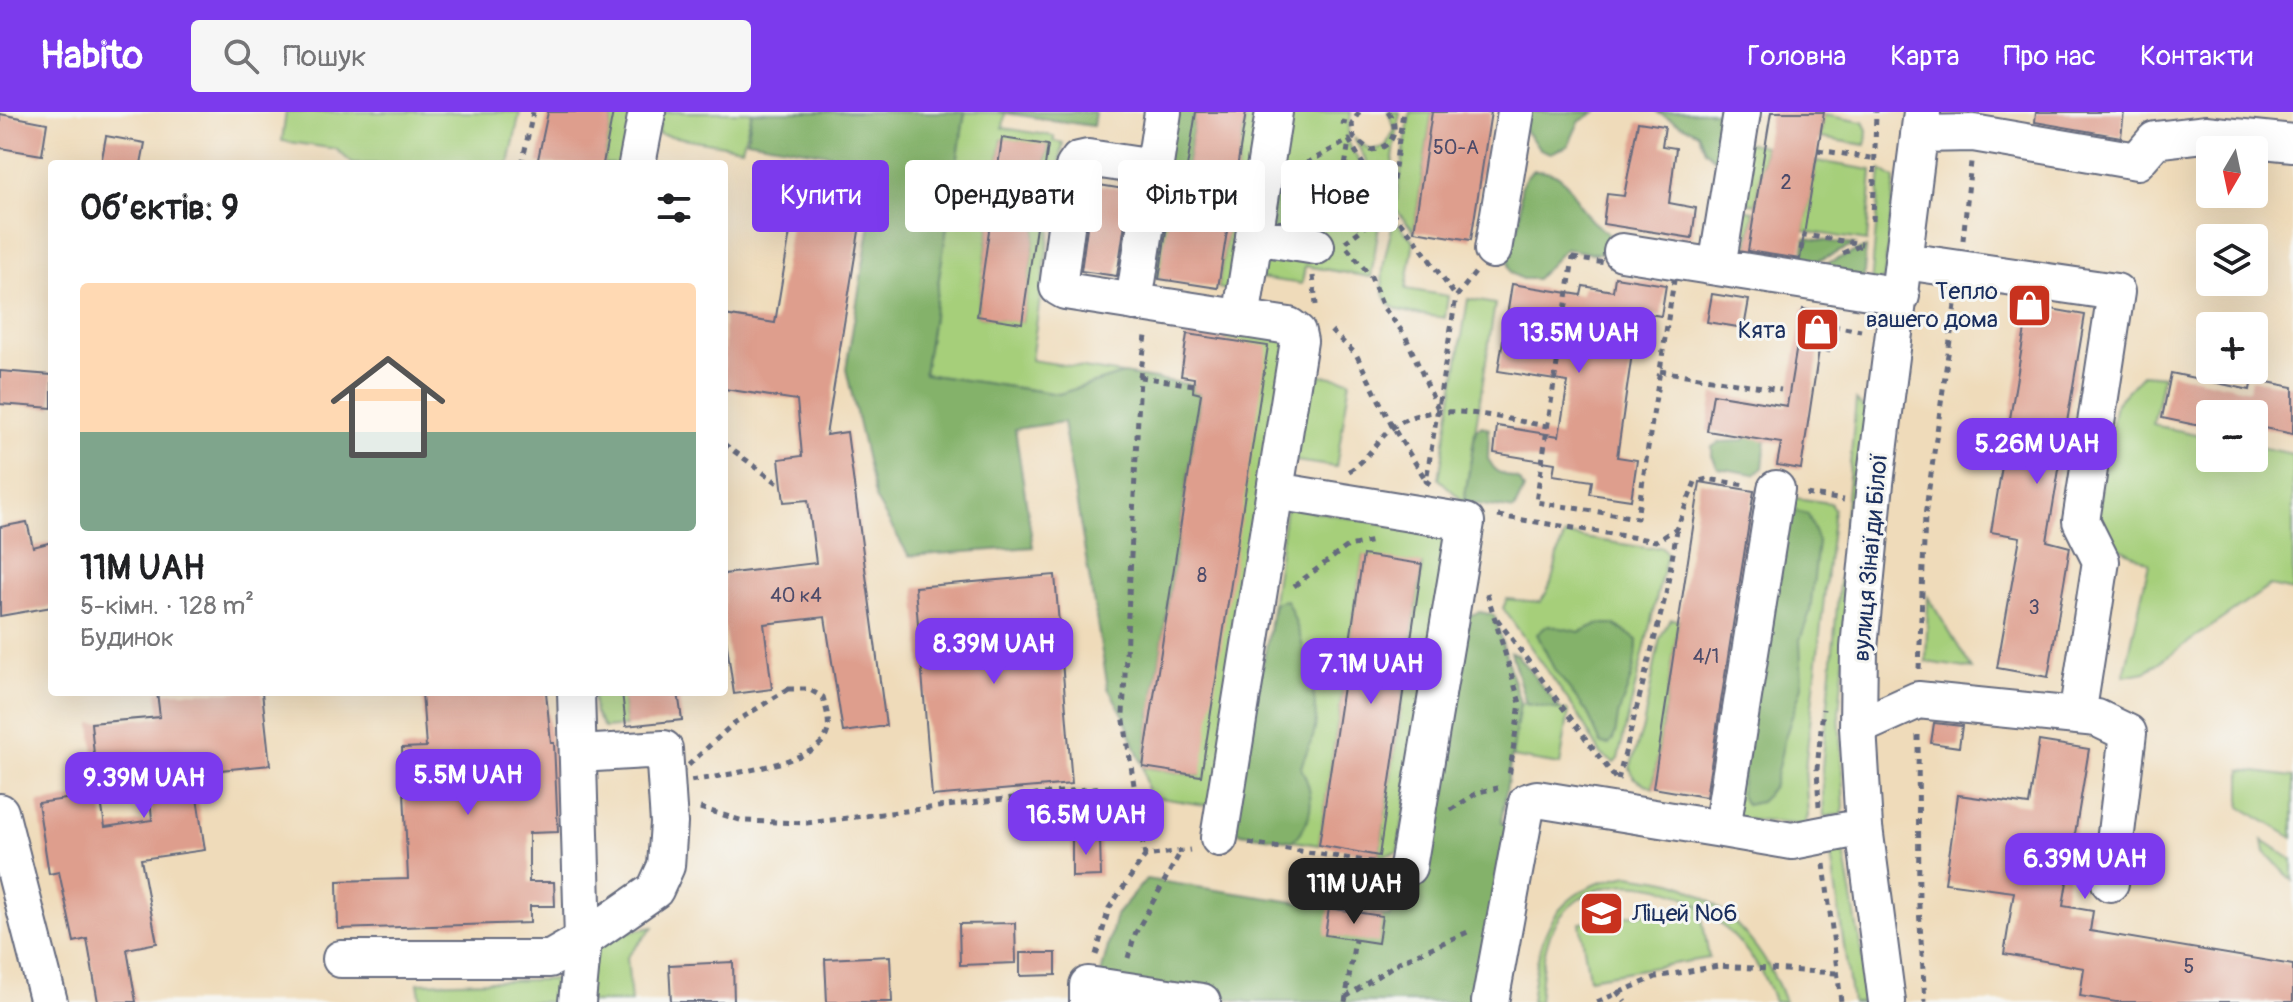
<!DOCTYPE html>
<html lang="uk">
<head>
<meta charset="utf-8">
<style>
  :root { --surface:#fff; --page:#f6f6f6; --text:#202124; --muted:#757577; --accent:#7c3aed }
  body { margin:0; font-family:Pangolin,sans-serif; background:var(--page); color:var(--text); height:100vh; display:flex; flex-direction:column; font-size:30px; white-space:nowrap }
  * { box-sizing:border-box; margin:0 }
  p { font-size:26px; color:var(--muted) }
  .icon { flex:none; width:44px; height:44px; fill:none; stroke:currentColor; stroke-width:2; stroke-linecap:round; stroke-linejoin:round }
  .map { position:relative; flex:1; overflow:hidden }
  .panel { position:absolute; left:48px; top:48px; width:680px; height:536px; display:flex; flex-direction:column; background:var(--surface); border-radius:8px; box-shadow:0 8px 32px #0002 }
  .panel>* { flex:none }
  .guide { position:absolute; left:752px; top:48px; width:760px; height:72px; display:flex; gap:16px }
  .needle { width:52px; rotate:189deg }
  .buttons { position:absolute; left:2196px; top:24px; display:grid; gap:16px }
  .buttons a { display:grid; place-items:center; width:72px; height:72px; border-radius:8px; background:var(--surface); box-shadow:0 8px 32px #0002; font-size:40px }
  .price { position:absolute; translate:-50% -68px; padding:0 18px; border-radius:16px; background:var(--accent); color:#fff; font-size:26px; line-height:52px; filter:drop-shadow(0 2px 4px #0008) }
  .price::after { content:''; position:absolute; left:50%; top:48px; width:24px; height:18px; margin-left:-12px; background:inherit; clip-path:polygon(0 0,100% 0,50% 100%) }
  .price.on { background:#222; color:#fff }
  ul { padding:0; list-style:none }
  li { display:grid; align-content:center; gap:16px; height:424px; padding:0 32px }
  li span { display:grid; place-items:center; height:248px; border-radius:8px; color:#555 }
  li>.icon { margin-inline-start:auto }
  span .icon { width:144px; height:144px; fill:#fffc; stroke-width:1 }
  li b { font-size:34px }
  h2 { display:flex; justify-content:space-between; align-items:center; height:96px; padding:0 32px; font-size:34px }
  .tag { padding:0 28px; border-radius:8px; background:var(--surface); box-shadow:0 8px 32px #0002; font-size:28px; line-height:72px }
  .tag.on { background:var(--accent); color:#fff }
  header { display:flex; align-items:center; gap:48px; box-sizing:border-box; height:112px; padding:0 40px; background:var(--accent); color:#fff }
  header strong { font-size:38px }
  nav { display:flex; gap:44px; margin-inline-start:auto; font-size:28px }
  .search { width:560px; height:72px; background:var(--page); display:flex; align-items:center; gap:20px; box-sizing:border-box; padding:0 28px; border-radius:8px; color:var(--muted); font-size:30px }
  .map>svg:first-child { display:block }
  .green { fill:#a6cf7a; stroke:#607f6c; stroke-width:2; fill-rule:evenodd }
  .forest { fill:#84b26a; stroke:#507064; stroke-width:2 }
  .building { fill:#de9e8d }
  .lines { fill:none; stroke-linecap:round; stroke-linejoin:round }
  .minor-casing { stroke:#656b7e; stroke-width:40 }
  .path { stroke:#656b7e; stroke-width:5; stroke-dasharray:6 6; stroke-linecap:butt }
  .minor { stroke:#fff; stroke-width:36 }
  .labels { text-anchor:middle; stroke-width:6; stroke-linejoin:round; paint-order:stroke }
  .number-label { font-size:20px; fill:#4c4b6a }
  .poi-label { font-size:24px; fill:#1b2f5e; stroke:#f6f6f2; text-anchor:end }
  .street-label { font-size:24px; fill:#1b2f5e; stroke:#f6f6f2 }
</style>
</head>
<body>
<header>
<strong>Habito</strong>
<div class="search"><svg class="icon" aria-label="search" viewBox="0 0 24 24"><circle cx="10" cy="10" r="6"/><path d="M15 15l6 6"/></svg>Пошук</div>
<nav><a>Головна</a><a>Карта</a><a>Про нас</a><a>Контакти</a></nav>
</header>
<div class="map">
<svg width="2293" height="890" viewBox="0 0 2293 890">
  <rect width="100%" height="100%" fill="#f6f6f2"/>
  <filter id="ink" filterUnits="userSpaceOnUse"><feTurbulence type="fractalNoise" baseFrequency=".0125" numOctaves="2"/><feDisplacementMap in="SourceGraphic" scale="16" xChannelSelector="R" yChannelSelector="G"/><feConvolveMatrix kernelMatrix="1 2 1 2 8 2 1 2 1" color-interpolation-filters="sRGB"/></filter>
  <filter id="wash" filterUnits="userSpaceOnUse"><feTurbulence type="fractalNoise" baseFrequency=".006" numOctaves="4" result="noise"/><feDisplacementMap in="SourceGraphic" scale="32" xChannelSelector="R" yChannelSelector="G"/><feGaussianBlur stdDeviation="1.8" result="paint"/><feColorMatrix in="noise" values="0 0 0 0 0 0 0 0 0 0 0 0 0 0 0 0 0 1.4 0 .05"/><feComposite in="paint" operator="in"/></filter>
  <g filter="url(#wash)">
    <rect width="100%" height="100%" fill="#efdbba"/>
    <path class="green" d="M286,0H520L509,52H353L336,37L282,29Z
      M613,0H633L623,52H603Z
      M662,0H752L742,36L658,22Z
      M965,0L1005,1L1003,16L1054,24V29L1063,31L1031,248L1122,262L1059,282L924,262ZM1002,27L1048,34L1022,210L977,204Z
      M1246,0H1267L1232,179L1218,176Z
      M1279,0H1351L1347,29L1386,95L1377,106L1380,107L1371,165L1305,154L1302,172L1259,166L1268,122Z
      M1388,0H1400L1387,87L1354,26L1370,38L1385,35L1395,17Z
      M1410,0H1432L1414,119L1395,97Z
      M1824,3L1863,10L1867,18L1866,33L1820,26Z
      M1742,30L1765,34L1756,92L1732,88Z
      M1816,49L1872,58L1867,129L1804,119Z
      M1881,58L1895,67L1884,167L1871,174Z
      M1731,95L1754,99L1745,154L1724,141Z
      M1394,108L1414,129L1406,177L1448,184L1445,206C1430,203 1408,203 1395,196C1370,182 1389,131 1394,108Z
      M1468,187L1495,192L1464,390L1439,367Z
      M1226,214L1289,228L1217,695L1148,684L1143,655L1200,664Z
      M1303,260L1350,268L1336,355L1289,348Z
      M2143,262L2163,264L2153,313L2210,325V346H2254V334L2293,342V479L2270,474L2145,560L2124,564L2149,451L2112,432L2095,410L2116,291Z
      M1856,288L1866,299L1839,600L1844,695L1842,702L1824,705L1822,656Z
      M1782,384L1830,391L1834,397L1805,656L1808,704L1804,713L1731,706Z
      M1286,394L1448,424L1398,740L1379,744L1422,453L1363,444L1319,733L1241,721Z
      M1565,423L1647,436L1662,435L1667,442L1618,647L1614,651L1601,642L1575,598L1503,496L1507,487L1540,490C1557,469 1554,446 1565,423Z
      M1928,485L1972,557L1926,550Z
      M1670,507L1679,508L1653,676L1634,666L1630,656L1643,615L1660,526Z
      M593,580H622L626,614L604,616L595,601Z
      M1520,591L1569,599L1560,653L1512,645Z
      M2241,658L2293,665V726L2241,695Z
      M2263,728L2293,748V769L2265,740Z
      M1842,733L1845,745L1870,890H1852L1830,736Z
      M1629,763C1645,766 1664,767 1678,772C1727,792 1768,841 1785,890H1774C1762,849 1732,820 1700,794L1709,846L1589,866L1580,811L1698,793C1651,761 1575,763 1550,823C1542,844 1541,868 1539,890H1531C1539,819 1552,777 1629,763Z
      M653,815L627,845L631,890H577L583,828Z
      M570,867L567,890H421L418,871Z"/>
    <path class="forest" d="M752,0H965L924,262L1059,282L1123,262L1194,273L1193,280L1201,282L1143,655L1123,602L1108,576L1063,310L1015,317L1033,435L909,444L876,388L846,257L880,51L747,28Z
      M998,0H1095L1093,14Z
      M1172,0H1196L1168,168L1145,164Z
      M1526,0H1595L1579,10L1568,34L1551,41L1540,37L1523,16Z
      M1656,0H1735L1723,46L1715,47L1705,38L1698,21Z
      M1533,58C1572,57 1570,86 1591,108C1599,116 1607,119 1614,129C1603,150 1584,138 1565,137L1536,167H1522L1511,161C1503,143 1515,129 1519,111C1524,91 1513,74 1533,58Z
      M1288,83L1304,87L1311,98L1304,121L1270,119L1272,86Z
      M1806,126L1855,133L1801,156Z
      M1866,135L1863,173L1803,161Z
      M1482,314L1489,317L1488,347L1496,359L1520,369L1524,377L1514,398L1464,390L1476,317Z
      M1748,324L1766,326L1763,356L1754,362L1718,356L1712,344V335L1720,330L1743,329Z
      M1796,399L1808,402L1818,430L1810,500L1800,528L1802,574L1784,629L1774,673L1760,690L1746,693L1740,682L1784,408Z
      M1286,488C1299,512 1322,595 1314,621C1311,633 1304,643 1301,656C1315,682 1315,709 1292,729L1241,721L1231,714L1275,490Z
      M1480,500L1494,503L1520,591L1501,711L1513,713L1484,890H1249L1100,866L1116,803L1146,767L1390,805L1415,758L1435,677L1444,667L1452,642L1454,613L1447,580L1463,505Z
      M1598,512H1614L1637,528C1637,553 1629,574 1620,597C1615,611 1619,621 1609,633L1601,632L1587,600L1554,557L1537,522L1548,513L1579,520Z
      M1511,540L1517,543L1561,598L1526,592Z"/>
    <g id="blocks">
      <path class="building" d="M548,0H613L603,52H537Z
        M1196,0H1246L1218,176L1159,167L1171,85L1182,86Z
        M1432,0H1491L1471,128L1414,119Z
        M1771,0H1824L1800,147L1748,139Z
        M2036,0H2124L2121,25L2035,10Z
        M0,2L47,11L42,43L0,36Z
        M1638,10L1665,14L1662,34L1676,36L1669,91L1696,96L1692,126L1603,112L1607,82L1624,84Z
        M106,24L145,31L141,52H101Z
        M1002,26L1048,33L1022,211L977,204Z
        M799,66L866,76L826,323L847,320L886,614L843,620L825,505L764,512L772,577L734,582L724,513V462L816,451L808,388L784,390L782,374L779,347L802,344L797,288L724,277V203L775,211Z
        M1093,72L1130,78L1117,164L1081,159Z
        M1615,165L1666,173L1661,204L1638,200L1617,345L1637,348L1631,388L1590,382L1592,369L1553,363L1555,351L1494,341L1497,314L1559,324L1568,270L1498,259L1512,172L1581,183L1583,174L1613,179Z
        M1712,182L1749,188L1744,216L1707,210Z
        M2029,193L2085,203L2047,429L2070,435L2048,565L1997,556L2020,425L1991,420Z
        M1803,197L1835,203L1829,240L1819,238L1801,357L1777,353L1781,331L1707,319L1713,282L1787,294Z
        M1187,222L1268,234L1201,664L1143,655L1201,282L1193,280L1194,266L1181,264Z
        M0,259L52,263V296L0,292Z
        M2171,261L2250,278L2252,267L2293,275V322L2254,314V302H2210V316L2162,306Z
        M1700,370L1754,379L1706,685L1653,676Z
        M27,410L33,435L52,430V495L0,504V415Z
        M1363,443L1422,452L1379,744L1319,733Z
        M1055,463L1072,672L932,684L915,475Z
        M157,580H262L270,653L201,660L203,678L196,679L205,738L141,747L157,831L127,837L136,890H98L87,827L74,830L59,760L49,762L38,691L100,682L105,715L152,708L147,648L95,653L91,611L160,605Z
        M422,580H546L551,631H554L558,720L529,721V770H554L555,794H530V811L338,817L337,769L408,767L402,636L426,635Z
        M622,580H678L682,608L626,614Z
        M1934,611L1962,614L1959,635L1931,631Z
        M2039,629L2089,637L2063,794L2093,799L2090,819L2293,853V890H2116L2080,884L2084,856L2004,842L2014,780L1945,771L1958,683L2029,693Z
        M1072,723L1100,726L1101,764L1072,765Z
        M1329,796L1382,804L1378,831L1325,823Z
        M1015,811L1016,851L960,853L959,812Z
        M1020,841H1056V863L1020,864Z
        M890,844L892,890H827L825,847Z
        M733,850L734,890H671L669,853Z"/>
    </g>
  </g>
  <g filter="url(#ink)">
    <use href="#blocks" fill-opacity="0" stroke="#656b7e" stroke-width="2"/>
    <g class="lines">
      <defs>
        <path id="minor" d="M1742,0L1717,155L1901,184
          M1919,22L1973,21L2137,49L2155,28L2205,22L2293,31
          M637,52L647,0
          M1154,56L1088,46L1079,48L1074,55L1058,175L1065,179L1289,214L1297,220L1299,229L1219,726
          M1254,124L1316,134
          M1493,138L1516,0
          M1622,140L1717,155
          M1905,149L2116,180L2081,409L2101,449L2077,604
          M1134,190L1163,0
          M1241,207L1274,0
          M1776,377L1722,717L1792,729L1864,715
          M1275,379L1466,410L1408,755
          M576,580L583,828L577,890
          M1858,615L1918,588L2097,606L2128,621L2110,771
          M0,700L49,890
          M341,847H550L583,828L655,778L666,754L669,711L664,637L578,642
          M1088,890V873L1202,890
          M1490,890L1527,690L1537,687L1722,717
          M1887,890L1864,715L1858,615L1859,536L1875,371L1922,0"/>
      </defs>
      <use href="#minor" class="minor-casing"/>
      <path class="path" d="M1359,0L1352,12L1354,26L1370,38C1393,37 1401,17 1388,0
        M1341,10L1352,12
        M1818,38L1877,47
        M522,52L533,0
        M1296,57L1349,28L1389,97L1414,126L1456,185
        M1297,60L1318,101
        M1338,100L1349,29
        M1873,109L1876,0
        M1963,128L1971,50
        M1345,130L1389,97L1403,0
        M1347,136L1371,165L1383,195L1405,223L1438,297
        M1801,138L1804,123L1862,132
        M1843,141L1864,132
        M1573,146L1675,162L1637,406L1536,390Z
        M1313,164L1316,193
        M1833,214L1861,219
        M1331,219L1356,242L1392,314L1426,368
        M1660,259L1781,278
        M1140,265L1194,273
        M724,332L782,374
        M1349,359C1369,347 1375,330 1392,316C1429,284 1504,308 1548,314
        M1430,372L1426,369L1456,185L1475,161
        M1806,382L1844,388
        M1498,404L1656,429L1677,416L1695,370L1707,367L1745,373
        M1294,474L1348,434L1374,429
        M1487,481L1520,591L1509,665
        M1497,507L1615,666
        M1919,557L1925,404L1956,186
        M788,577H808L823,585C827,600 834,620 820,632C793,656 703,666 667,673L734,611Z
        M1918,623L1919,796L1925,890
        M1618,668L1666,482L1677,418
        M1819,694L1817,657L1823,597
        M700,696L743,709L807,711L1102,675
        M1451,698L1478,680L1498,676
        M1249,731L1378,751
        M1145,744L1123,602L1140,265L1146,224
        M1824,752L1841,890
        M1096,843L1109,796L1145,744L1190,738
        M1128,846L1135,822L1180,741
        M1617,879L1625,890
        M1346,885L1399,850L1470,819
        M1345,890L1355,828
        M1597,890L1656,865L1718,854L1836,861"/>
      <use href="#minor" class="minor"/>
    </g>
  </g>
  <defs>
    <symbol id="shop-square" viewBox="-11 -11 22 22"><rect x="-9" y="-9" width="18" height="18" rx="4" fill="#c8321e" stroke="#f6f6f2"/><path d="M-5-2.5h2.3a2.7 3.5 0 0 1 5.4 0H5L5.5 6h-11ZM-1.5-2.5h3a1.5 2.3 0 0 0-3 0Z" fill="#fff"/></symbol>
    <symbol id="school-square" viewBox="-11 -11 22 22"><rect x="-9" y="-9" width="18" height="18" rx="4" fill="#c8321e" stroke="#f6f6f2"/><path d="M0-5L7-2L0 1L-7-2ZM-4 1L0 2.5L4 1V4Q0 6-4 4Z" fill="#fff"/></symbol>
  </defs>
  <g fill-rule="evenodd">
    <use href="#shop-square" x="2004" y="168" width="51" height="51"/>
    <use href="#shop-square" x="1792" y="192" width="51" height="51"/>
    <use href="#school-square" x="1576" y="776" width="51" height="51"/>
  </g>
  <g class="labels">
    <g class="number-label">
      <text x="1456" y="42">50-А</text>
      <text x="1786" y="77">2</text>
      <text x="1202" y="470">8</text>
      <text x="796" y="490">40 к4</text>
      <text x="2034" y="502">3</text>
      <text x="1706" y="551">4/1</text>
      <text x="2189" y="861">5</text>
    </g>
    <g class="poi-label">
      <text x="1998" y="187">Тепло<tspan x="1998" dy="28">вашего дома</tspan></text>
      <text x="1786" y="226">Кята</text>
      <text x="1632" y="809" text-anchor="start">Ліцей №6</text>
    </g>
    <g class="street-label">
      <text transform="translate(1870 445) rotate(-85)" y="8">вулиця Зінаїди Білої</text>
    </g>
  </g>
</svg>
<div class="buttons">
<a><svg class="needle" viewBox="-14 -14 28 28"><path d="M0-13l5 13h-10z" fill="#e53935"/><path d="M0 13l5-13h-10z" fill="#757577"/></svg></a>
<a><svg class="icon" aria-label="layers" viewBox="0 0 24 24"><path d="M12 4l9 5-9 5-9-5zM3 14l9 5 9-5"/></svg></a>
<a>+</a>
<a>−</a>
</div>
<b class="price" style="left:1579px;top:263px">13.5M UAH</b>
<b class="price" style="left:2037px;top:374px">5.26M UAH</b>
<b class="price" style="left:994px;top:574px">8.39M UAH</b>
<b class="price" style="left:1371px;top:594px">7.1M UAH</b>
<b class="price" style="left:468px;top:705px">5.5M UAH</b>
<b class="price" style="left:144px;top:708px">9.39M UAH</b>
<b class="price" style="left:1086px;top:745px">16.5M UAH</b>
<b class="price" style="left:2085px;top:789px">6.39M UAH</b>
<b class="price on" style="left:1354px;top:814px">11M UAH</b>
<div class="guide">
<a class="tag on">Купити</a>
<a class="tag">Орендувати</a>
<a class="tag">Фільтри</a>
<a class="tag">Нове</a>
</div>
<section class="panel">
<h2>Об’єктів: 9<svg class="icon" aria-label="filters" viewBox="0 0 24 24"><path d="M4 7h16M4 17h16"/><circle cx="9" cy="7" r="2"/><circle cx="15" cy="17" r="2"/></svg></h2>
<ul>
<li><span style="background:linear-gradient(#ffd9b3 60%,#7fa58c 0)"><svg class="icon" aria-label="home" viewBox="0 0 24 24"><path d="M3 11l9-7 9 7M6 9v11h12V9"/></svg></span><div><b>11M UAH</b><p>5-кімн. · 128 m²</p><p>Будинок</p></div></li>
</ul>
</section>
</div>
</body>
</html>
